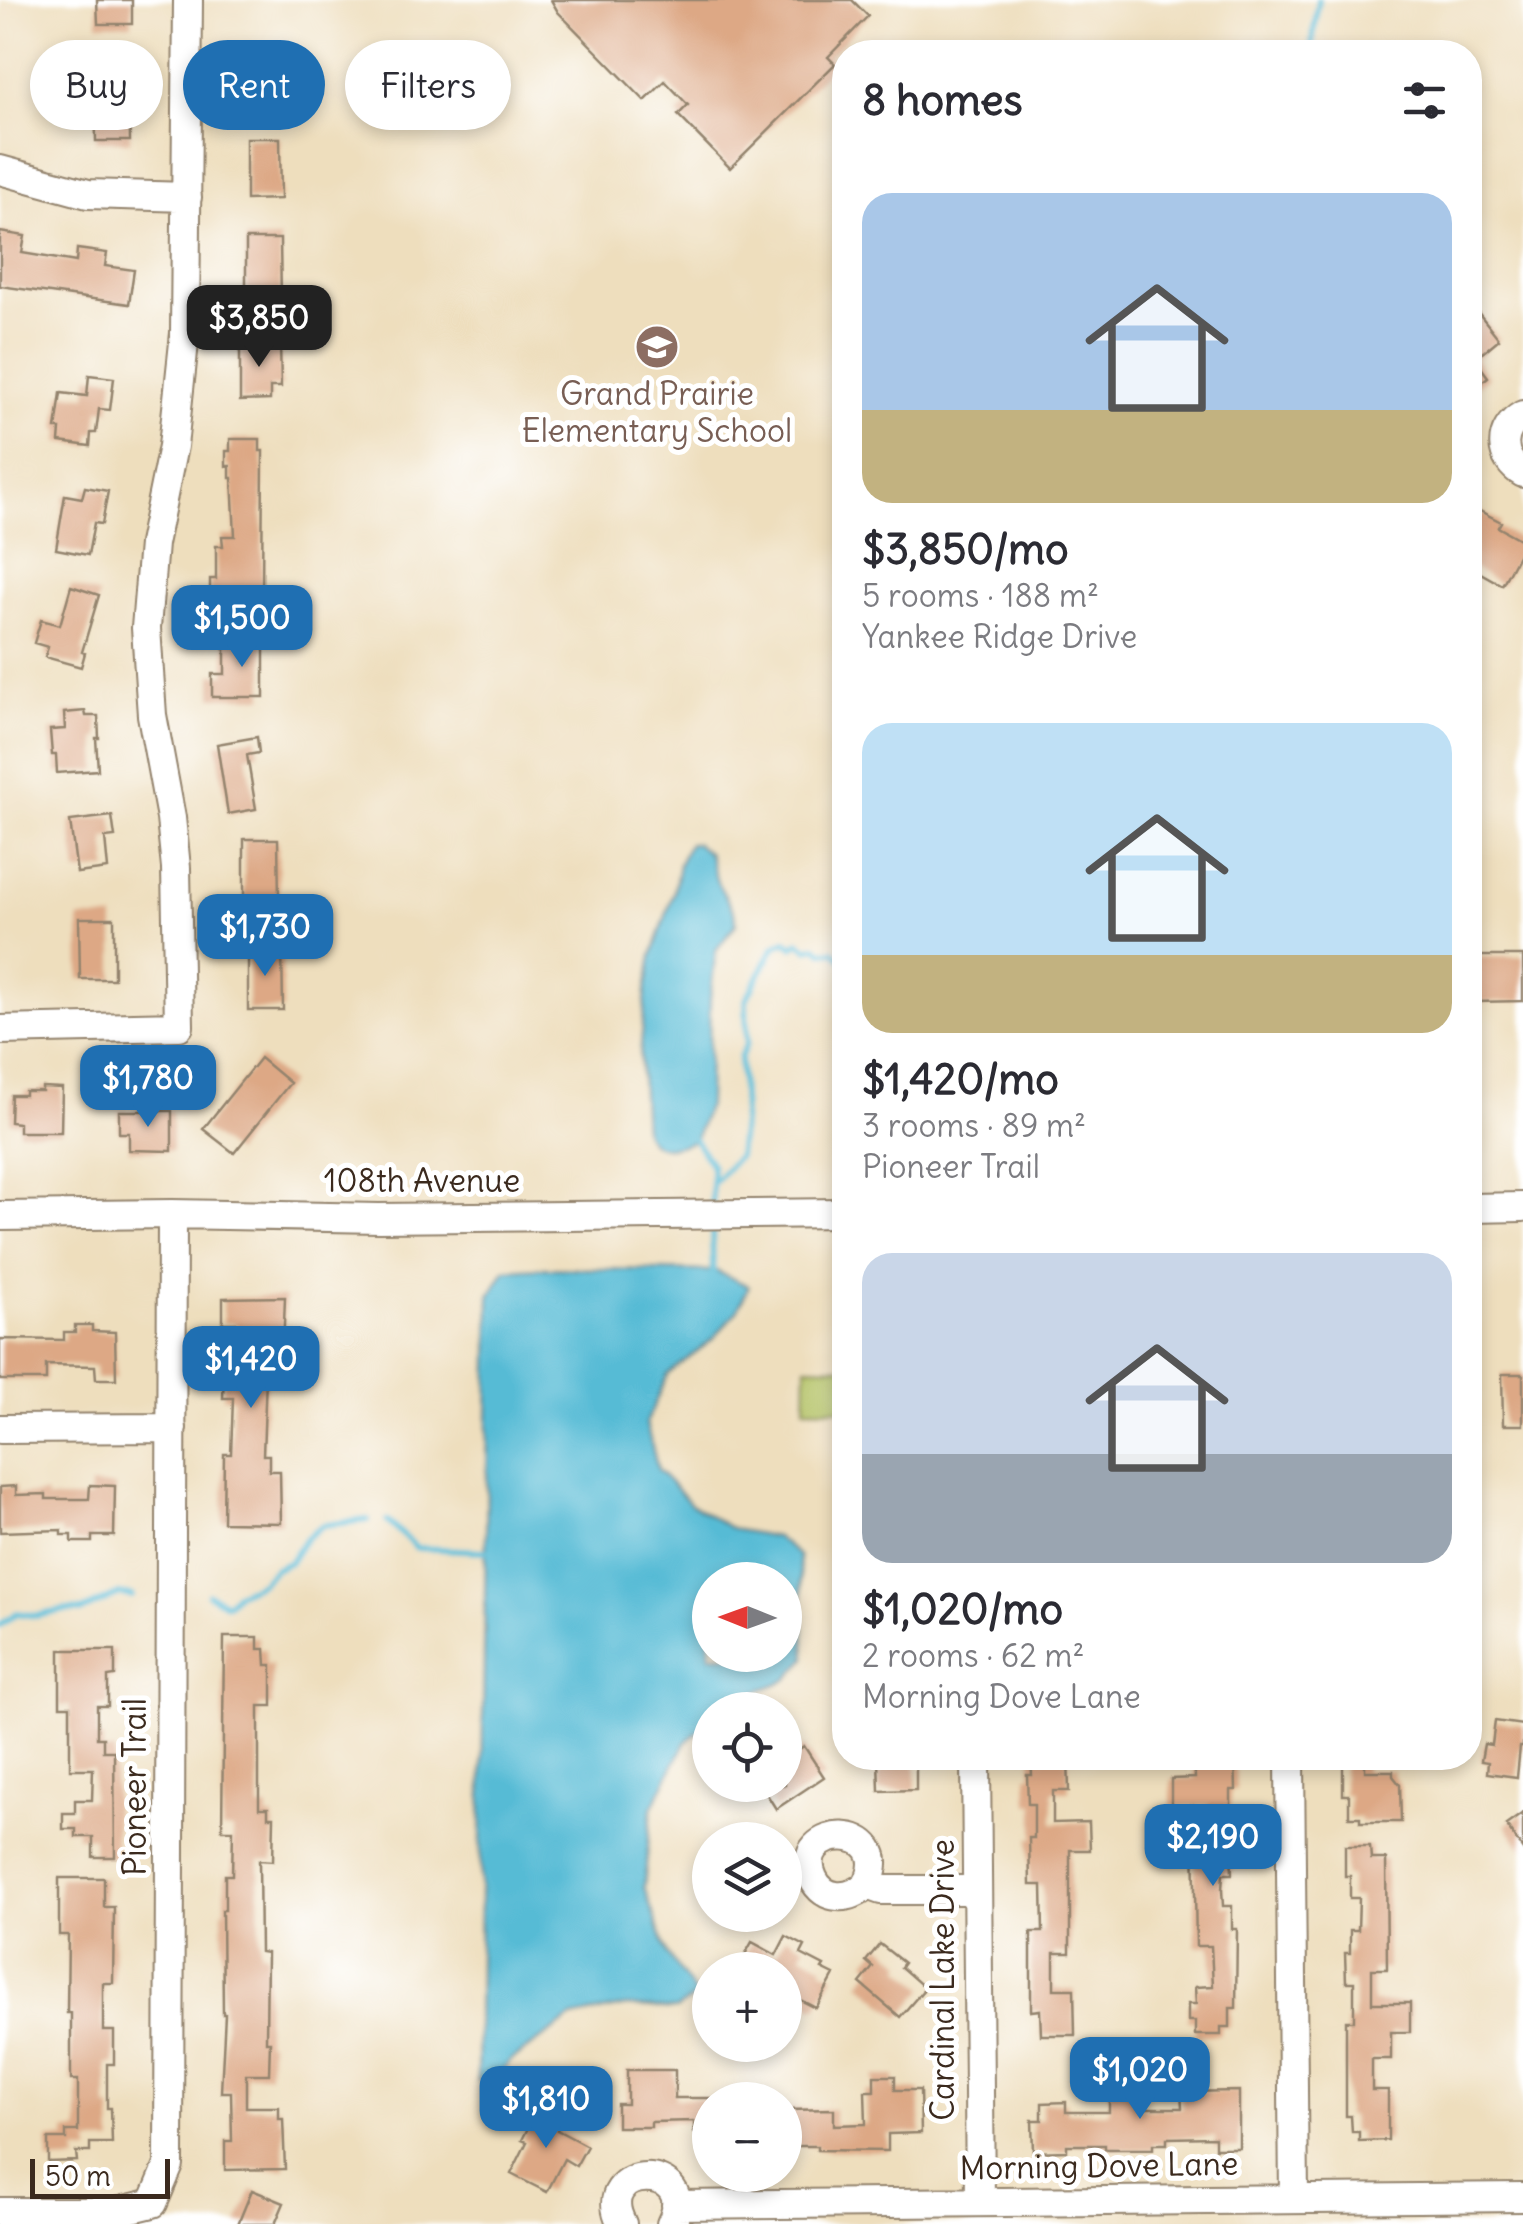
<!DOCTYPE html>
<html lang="en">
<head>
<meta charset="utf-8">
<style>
  :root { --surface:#fff; --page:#f2f2f3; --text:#2b2b33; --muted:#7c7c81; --accent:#1f6fb2 }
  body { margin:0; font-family:Delius,sans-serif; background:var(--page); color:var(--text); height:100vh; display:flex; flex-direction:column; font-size:38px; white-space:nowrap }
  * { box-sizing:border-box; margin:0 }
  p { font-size:32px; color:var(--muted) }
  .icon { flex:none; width:55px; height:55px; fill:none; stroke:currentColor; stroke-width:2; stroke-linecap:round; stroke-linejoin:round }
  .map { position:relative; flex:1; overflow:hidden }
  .details { position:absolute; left:832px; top:40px; width:650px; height:1730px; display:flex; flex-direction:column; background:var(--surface); border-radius:40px; box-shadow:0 5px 15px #0003 }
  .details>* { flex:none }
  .guide { position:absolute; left:30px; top:40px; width:652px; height:90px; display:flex; gap:20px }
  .needle { width:65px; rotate:271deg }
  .buttons { position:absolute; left:692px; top:1562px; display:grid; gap:20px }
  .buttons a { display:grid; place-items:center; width:110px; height:110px; border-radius:50%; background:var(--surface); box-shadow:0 5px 15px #0003; font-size:50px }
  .scale { position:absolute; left:30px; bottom:25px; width:140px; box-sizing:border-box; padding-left:10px; border:5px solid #3b2a1e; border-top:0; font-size:28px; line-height:35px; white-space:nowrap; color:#3b2a1e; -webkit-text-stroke:8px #fff; paint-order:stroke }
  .price { position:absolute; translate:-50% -85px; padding:0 22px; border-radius:20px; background:var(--accent); color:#fff; font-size:32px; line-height:65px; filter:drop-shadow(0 2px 5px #0008) }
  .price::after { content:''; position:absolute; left:50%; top:60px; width:30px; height:22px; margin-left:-15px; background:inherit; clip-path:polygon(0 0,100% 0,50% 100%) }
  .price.current { background:#222; color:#fff }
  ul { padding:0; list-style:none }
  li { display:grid; align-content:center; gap:20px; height:530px; padding:0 30px }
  li span { display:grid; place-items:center; height:310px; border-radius:30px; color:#555 }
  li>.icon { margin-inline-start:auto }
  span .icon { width:180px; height:180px; fill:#fffc; stroke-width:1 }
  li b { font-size:42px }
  h2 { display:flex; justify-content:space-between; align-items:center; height:120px; padding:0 30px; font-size:42px }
  .chip { padding:0 35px; border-radius:45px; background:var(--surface); box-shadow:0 5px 15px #0003; font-size:35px; line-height:90px }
  .chip.current { background:var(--accent); color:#fff }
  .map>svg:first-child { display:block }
  .green { fill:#b2c163; stroke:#767640; stroke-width:2.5 }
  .water { fill:#56bbd5; stroke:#48727a; stroke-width:2.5; fill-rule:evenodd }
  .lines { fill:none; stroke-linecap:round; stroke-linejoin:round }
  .stream { stroke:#56bbd5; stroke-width:6 }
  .building { fill:#dda885 }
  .minor-casing { stroke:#94846e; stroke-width:32 }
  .minor { stroke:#fff; stroke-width:28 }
  .labels { text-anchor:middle; stroke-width:10; stroke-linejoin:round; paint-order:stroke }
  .education-label { font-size:32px; fill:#785e54; stroke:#fff }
  .street-label { font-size:32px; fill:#3b2a1e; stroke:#fff }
</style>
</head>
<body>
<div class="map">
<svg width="1523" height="2224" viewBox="0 0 1523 2224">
  <rect width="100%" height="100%" fill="#fff"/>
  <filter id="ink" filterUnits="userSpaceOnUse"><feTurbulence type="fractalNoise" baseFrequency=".01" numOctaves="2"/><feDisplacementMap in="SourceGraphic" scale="20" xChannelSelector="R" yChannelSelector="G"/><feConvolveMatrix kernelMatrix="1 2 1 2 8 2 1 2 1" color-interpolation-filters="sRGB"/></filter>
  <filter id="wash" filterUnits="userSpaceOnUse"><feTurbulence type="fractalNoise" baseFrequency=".0048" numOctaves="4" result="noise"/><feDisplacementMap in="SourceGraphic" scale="40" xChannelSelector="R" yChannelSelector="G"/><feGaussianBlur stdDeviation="2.25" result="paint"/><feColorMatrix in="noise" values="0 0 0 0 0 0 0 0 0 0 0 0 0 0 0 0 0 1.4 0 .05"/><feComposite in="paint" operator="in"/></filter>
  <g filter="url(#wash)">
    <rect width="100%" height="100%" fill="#eedebd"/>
    <path class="green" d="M806,1366L845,1367V1409L805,1408Z"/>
    <path class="water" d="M689,843H696L709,854L717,882L734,912L736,924L716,950L710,999L708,1104L695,1140C677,1149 651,1153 644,1130L640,1056L646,990L652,956L674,892L679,864Z
      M540,1268L716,1271L749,1286L737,1311L713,1339L668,1374L646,1423L658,1470L691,1504L732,1529L776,1537L799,1556L806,1658L787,1680L734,1700L723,1710H710V1721L685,1743L652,1808L644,1887L667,1954L697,1996L676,2010L626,2006L572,2018L510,2061L491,2088L477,2080L490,1295L505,1270ZM710,1580H785V1655H710Z"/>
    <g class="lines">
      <path class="stream" d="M1311,52L1318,0
        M695,1140L712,1166V1209
        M712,1184L738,1156L743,1114L740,1058L747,1043L746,1000L774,947L786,941L793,947L799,942L807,949L816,947L823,952L834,951L845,962
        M712,1222L713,1279
        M387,1521L417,1548L484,1551
        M208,1594L227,1604L236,1594L261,1583L275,1569L290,1562L305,1539L323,1525L368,1520
        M0,1625L17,1613L36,1616L66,1610L82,1611L119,1594L132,1596"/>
    </g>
    <g id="blocks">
      <path class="building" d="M97,0H132V24H98Z
        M551,0H852L868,16L828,57L835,64L730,168L678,115L688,105L665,81L645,101L558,12Z
        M244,44H279L280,105H245Z
        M95,79H129L130,141H96Z
        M246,138H280L281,199L246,200Z
        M0,232L25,236L22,253L76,262L77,249L107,253L105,266L134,270L129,304L0,286Z
        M246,239H280L281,300L246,301Z
        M1470,302L1499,339L1475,359L1488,377L1470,391Z
        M240,343H280L281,387H270V400L240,401Z
        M89,375L114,378L110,410L99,409L96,433H91L90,446L59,442L60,429H56L61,393L87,396Z
        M230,439H260V451H263L262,598L242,597V602H210V579H216V546H223L222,536H235L232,478H230V466H226V451H230Z
        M85,487L108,491L102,524L94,523L88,555L56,549L65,495L82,498Z
        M1478,510L1501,522L1498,527L1523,541V546L1502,585L1470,567V526Z
        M71,586L99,595L82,652L85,653L81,667L45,657L48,647L34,643L41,620L60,625Z
        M225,638H264V697H212V674H225Z
        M85,711L86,716H98L99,738H96L98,770L57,773L56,755H52L50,730L65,729L64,713Z
        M257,737L259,753L247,755L256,809L228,814L217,744Z
        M112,816L115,837L105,838L108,869L77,873L70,821Z
        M244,839H278L279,900L244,901Z
        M79,918H114V979H80Z
        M282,948L283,1010H248V949Z
        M1474,956H1523V1001L1474,1002Z
        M260,1058L290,1083L234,1153L203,1129Z
        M42,1087L62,1088L61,1132H19V1123L10,1122L11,1095H25V1091H42Z
        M119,1111H172V1151L129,1150V1133H119Z
        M285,1297L283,1351H267L263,1455H269V1471H280L281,1523L223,1522L224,1454H231L233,1398H223L224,1375L237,1376L236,1323H223V1298Z
        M75,1325H92V1331L115,1332L116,1379H96L95,1366L46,1365V1380H0V1339L64,1340V1332H75Z
        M1502,1374H1523V1425H1503Z
        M90,1485L115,1486L114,1536H92V1542H72V1535H61V1530L0,1532V1487L16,1486V1495L46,1494V1499H89Z
        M224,1637H258V1649H265L266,1665H272V1706H259V1808H268V1817H274L273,1861L259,1860L260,1952L267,1953L266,2042H270L269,2074H246V2107H279V2119H283L285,2169L225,2170V2141H232L231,2092H221L225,2014H223L222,1910H225V1875H232L233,1830H222Z
        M60,1650H115V1676L108,1677V1706H97V1738H103V1751H114L115,1857H93V1837H76V1829H63V1813H75V1800H92L93,1769H70V1706H60Z
        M1495,1721L1523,1725V1747H1520L1517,1777L1487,1773L1488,1762L1481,1761L1484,1744L1492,1745Z
        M804,1746L824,1777L776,1809L761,1785H785V1758Z
        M878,1758H916V1790L879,1791Z
        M1031,1758H1068L1069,1791H1053V1823L1089,1822L1090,1850H1070V1953H1054V1989H1074L1075,2035H1041L1040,2010L1031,2011V1932H1043L1042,1885H1030L1029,1838H1034V1804H1028L1027,1775H1032Z
        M1194,1758H1235L1236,1790H1231V1822H1235L1236,1851H1231L1232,1874H1223L1222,1890L1223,1906H1232V1929H1237L1236,2008H1230V2027H1221V2035H1195V2021H1188V2004H1196L1195,1987L1213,1986L1211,1946H1196L1194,1835H1210L1209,1805L1171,1806V1779L1195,1778Z
        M1343,1762H1365V1771H1393V1776L1400,1785L1401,1822H1360V1817H1349V1795H1343Z
        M1523,1813V1850L1506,1825Z
        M1345,1846H1370L1371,1859H1386L1387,1969H1372V2003H1410V2032H1391V2059H1372V2090H1388V2140L1359,2141V2132H1352L1351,2116H1346V2021H1354V1982H1346L1345,1953H1350V1930H1358L1359,1898H1350V1876H1345Z
        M59,1878H104V1907H114L113,1983H103V2031H114V2064H107V2108H111L112,2143H90V2152H76L77,2161L48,2162V2139H66V2131H78V2080H71V2013H67L68,1935H59Z
        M786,1936L805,1946L801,1954L824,1966L822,1969L834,1975L816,2008L785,1992V1970H761L742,1960L752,1942L776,1955Z
        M880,1944L904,1963L901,1967L925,1988L900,2017L860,1983L873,1967L866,1961Z
        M627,2070H675V2098H710V2133H694V2121L651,2122V2127H617V2104H627Z
        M874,2076H895V2090H920L921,2133L888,2134V2151L817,2150V2146H794V2137H788V2110L834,2109V2125L866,2124L865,2091H874Z
        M1109,2086H1138V2108H1182L1181,2092L1239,2091V2148H1215V2137L1167,2138V2144H1153V2149H1105V2145H1067V2151L1033,2152L1032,2120H1042V2103L1066,2102V2112H1109Z
        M539,2106L563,2119L557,2130L587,2146L576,2166L564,2159L547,2192L511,2174L527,2142L522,2140Z
        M252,2190L284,2203L275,2224H238Z"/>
    </g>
  </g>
  <g filter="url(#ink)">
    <use href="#blocks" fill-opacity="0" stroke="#94846e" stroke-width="2.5"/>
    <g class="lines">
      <defs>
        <path id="minor" d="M0,170L88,194L187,197
          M1523,415C1497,430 1499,459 1523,473
          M0,1030L179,1026L176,868L171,818L152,715L146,628L153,544L173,446L185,333L188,0
          M1470,1208L1523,1207
          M0,1216L172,1214L379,1218L845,1213
          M0,1429L172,1428
          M976,1758L980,2202
          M1290,1758L1294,2199
          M867,1885C899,1820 789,1823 813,1878C824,1902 850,1900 867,1885L881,1890H977
          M676,2205L1523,2197
          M0,2212H116L153,2203L169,2165L172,1214
          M622,2224C590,2163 702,2162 671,2224"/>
      </defs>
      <use href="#minor" class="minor-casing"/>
      <use href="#minor" class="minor"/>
    </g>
  </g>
  <defs>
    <symbol id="school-disc" viewBox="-11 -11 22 22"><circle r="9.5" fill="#8d6e63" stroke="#fff"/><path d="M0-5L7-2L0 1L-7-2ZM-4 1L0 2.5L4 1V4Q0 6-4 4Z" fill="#fff"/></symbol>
  </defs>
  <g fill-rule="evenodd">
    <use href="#school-disc" x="632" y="322" width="50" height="50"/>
  </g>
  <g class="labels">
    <g class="education-label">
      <text x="657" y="405">Grand Prairie<tspan x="657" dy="37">Elementary School</tspan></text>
    </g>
    <g class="street-label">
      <text x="422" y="1192">108th Avenue</text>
      <text transform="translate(135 1787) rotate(-90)" y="11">Pioneer Trail</text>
      <text transform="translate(943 1980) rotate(-90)" y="11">Cardinal Lake Drive</text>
      <text transform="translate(1099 2166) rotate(-1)" y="11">Morning Dove Lane</text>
    </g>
  </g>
</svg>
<div class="buttons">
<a><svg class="needle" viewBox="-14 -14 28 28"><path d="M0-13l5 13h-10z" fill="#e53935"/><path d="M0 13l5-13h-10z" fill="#7c7c81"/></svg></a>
<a><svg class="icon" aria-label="locate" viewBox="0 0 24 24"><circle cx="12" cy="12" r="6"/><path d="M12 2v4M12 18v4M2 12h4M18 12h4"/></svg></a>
<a><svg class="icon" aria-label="layers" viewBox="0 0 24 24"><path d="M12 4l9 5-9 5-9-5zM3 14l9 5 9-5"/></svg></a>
<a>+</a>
<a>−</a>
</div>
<div class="scale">50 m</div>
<b class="price current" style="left:259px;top:370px">$3,850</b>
<b class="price" style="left:242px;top:670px">$1,500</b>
<b class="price" style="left:265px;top:979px">$1,730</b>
<b class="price" style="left:148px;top:1130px">$1,780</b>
<b class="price" style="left:251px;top:1411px">$1,420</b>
<b class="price" style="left:1213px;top:1889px">$2,190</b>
<b class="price" style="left:1140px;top:2122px">$1,020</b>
<b class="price" style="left:546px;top:2151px">$1,810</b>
<div class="guide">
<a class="chip">Buy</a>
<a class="chip current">Rent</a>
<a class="chip">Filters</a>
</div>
<section class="details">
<h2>8 homes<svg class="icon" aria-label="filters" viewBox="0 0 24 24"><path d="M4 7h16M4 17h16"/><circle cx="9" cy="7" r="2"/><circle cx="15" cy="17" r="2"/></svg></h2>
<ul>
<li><span style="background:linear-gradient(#a9c7e8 70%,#c2b280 0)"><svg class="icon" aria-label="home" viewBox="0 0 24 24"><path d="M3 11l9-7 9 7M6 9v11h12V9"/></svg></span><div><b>$3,850/mo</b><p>5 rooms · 188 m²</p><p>Yankee Ridge Drive</p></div></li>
<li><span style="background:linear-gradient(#bfe0f5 75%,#c2b280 0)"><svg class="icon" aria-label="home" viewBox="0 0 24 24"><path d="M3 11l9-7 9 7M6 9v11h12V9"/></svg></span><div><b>$1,420/mo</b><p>3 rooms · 89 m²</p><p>Pioneer Trail</p></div></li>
<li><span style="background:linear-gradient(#c9d6e8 65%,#9aa5b1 0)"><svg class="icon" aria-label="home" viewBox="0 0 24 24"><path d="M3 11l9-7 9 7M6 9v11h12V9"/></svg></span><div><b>$1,020/mo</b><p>2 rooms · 62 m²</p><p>Morning Dove Lane</p></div></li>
</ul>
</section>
</div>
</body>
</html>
